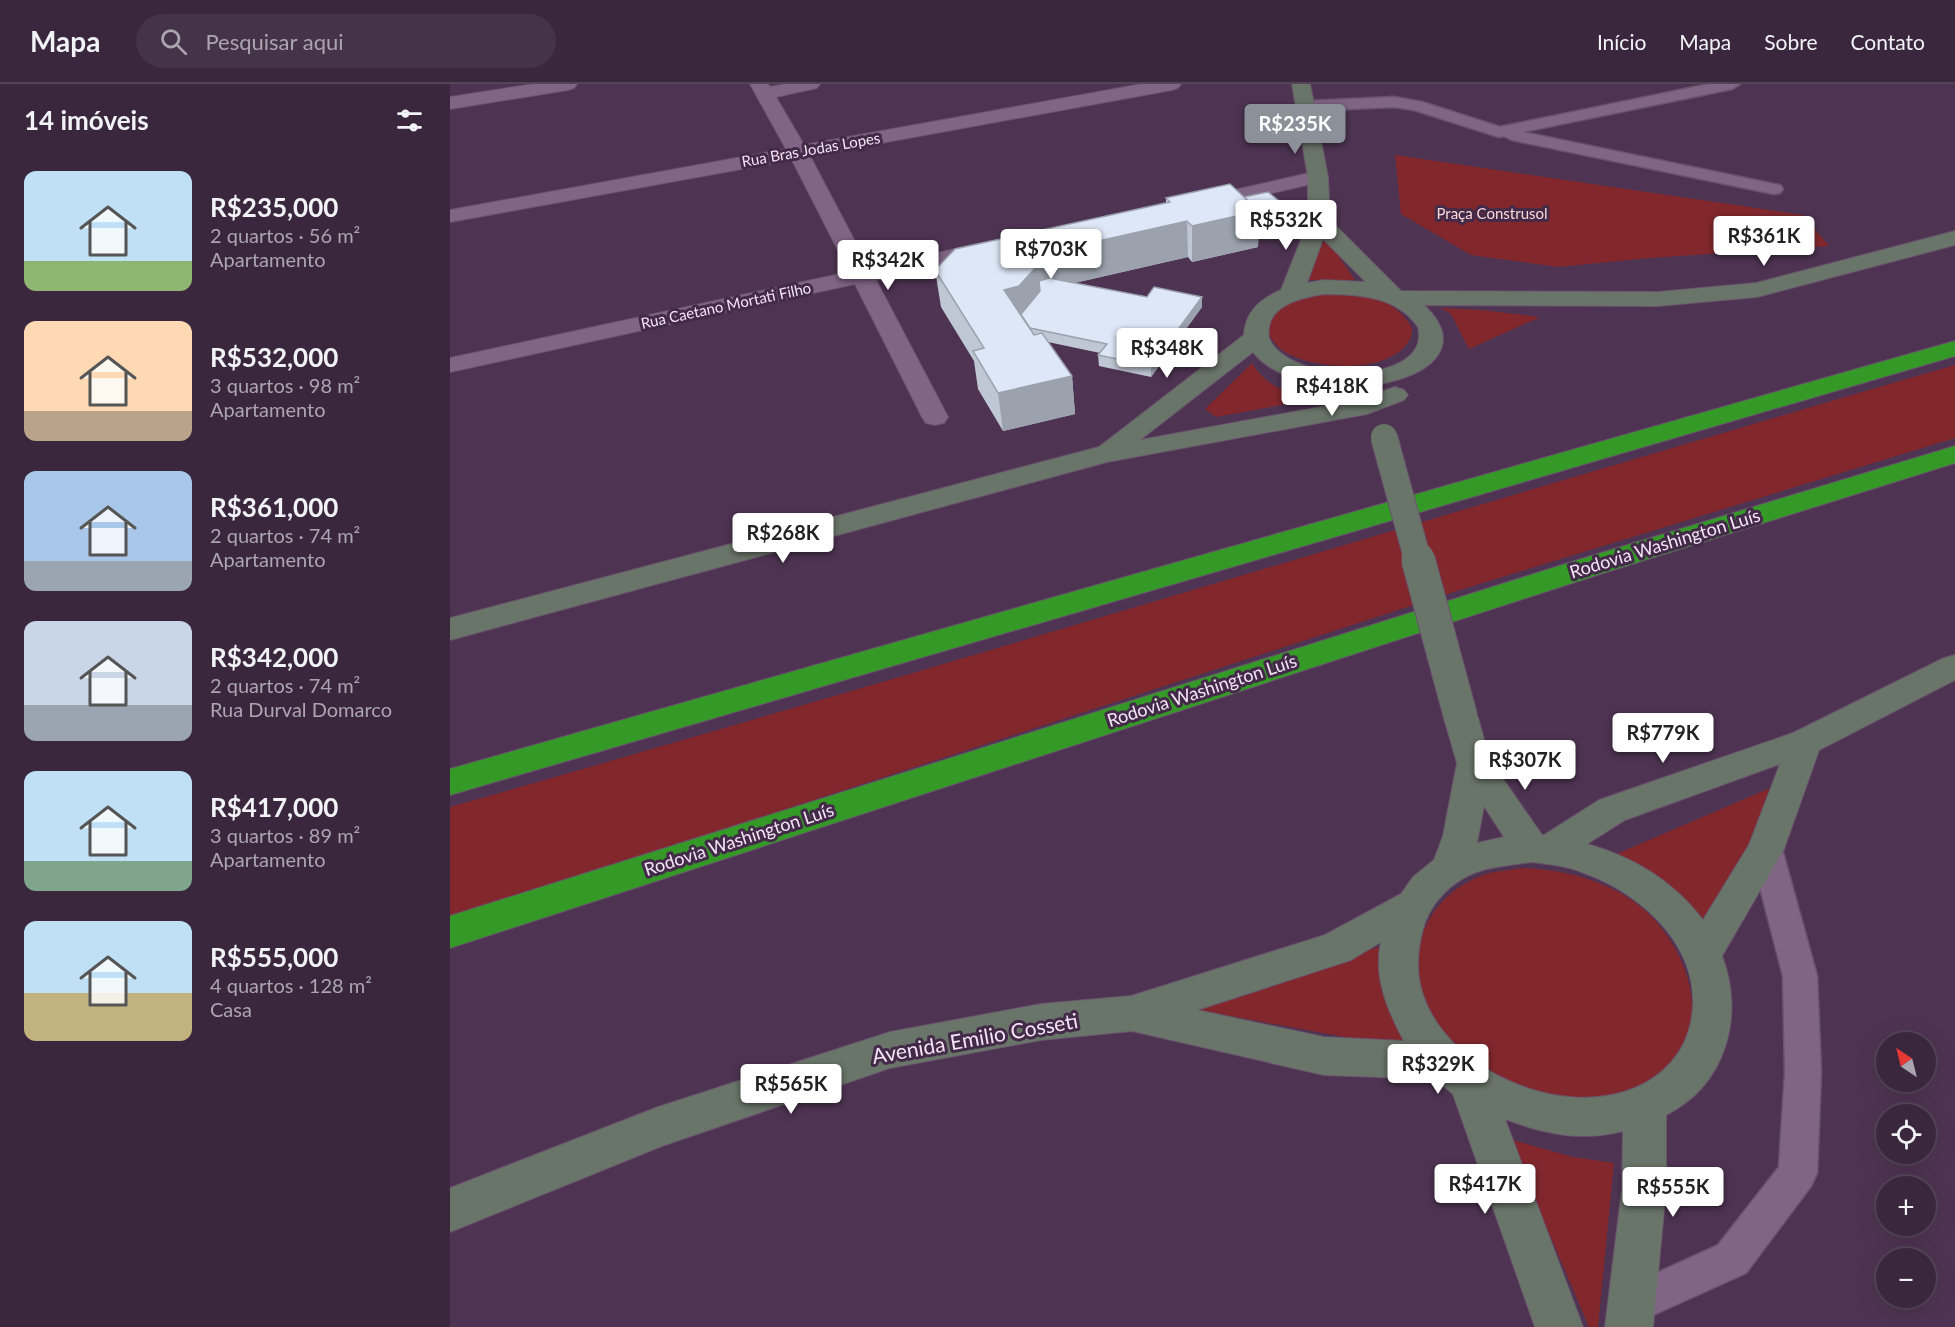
<!DOCTYPE html>
<html lang="pt">
<head>
<meta charset="utf-8">
<style>
  :root { --surface:#3a273e; --page:#453349; --text:#f1f3f6; --muted:#aba5b0; --line:#544458; --accent:#8c9099 }
  body { margin:0; font-family:Lato,sans-serif; background:var(--page); color:var(--text); height:100vh; display:flex; flex-direction:column; font-size:22px; white-space:nowrap }
  * { box-sizing:border-box; margin:0 }
  p { font-size:20px; color:var(--muted) }
  .icon { flex:none; width:33px; height:33px; fill:none; stroke:currentColor; stroke-width:2; stroke-linecap:round; stroke-linejoin:round }
  .map { position:relative; flex:1; overflow:hidden }
  .details { display:flex; flex-direction:column; background:var(--surface); width:450px }
  .details>* { flex:none }
  .needle { width:39px; rotate:325deg }
  .controls { position:absolute; left:1426px; top:948px; display:grid; gap:12px }
  .controls a { display:grid; place-items:center; width:60px; height:60px; border-radius:50%; background:var(--surface); box-shadow:0 6px 24px #0002,0 0 0 2px var(--line); font-size:30px }
  .price { position:absolute; translate:-50% -51px; padding:0 14px; border-radius:6px; background:#fff; color:#222; font-size:20px; line-height:39px; filter:drop-shadow(0 2px 3px #0008) }
  .price::after { content:''; position:absolute; left:50%; top:36px; width:18px; height:14px; margin-left:-9px; background:inherit; clip-path:polygon(0 0,100% 0,50% 100%) }
  .price.on { background:var(--accent); color:#fff }
  ul { padding:0; list-style:none }
  li { display:flex; align-items:center; gap:18px; height:150px; padding:0 24px }
  li span { display:grid; place-items:center; flex:none; width:168px; height:120px; border-radius:12px; color:#555 }
  li>.icon { margin-inline-start:auto }
  span .icon { width:72px; height:72px; fill:#fffc; stroke-width:1 }
  li b { font-size:26px }
  h2 { display:flex; justify-content:space-between; align-items:center; height:72px; padding:0 24px; font-size:26px }
  header { display:flex; align-items:center; gap:36px; box-sizing:border-box; height:84px; padding:0 30px; background:var(--surface); border-bottom:2px solid var(--line) }
  header strong { font-size:28px }
  nav { display:flex; gap:33px; margin-inline-start:auto; font-size:21px }
  .search { width:420px; height:54px; background:var(--page); display:flex; align-items:center; gap:15px; box-sizing:border-box; padding:0 21px; border-radius:33px; color:var(--muted); font-size:22px }
  main { display:flex; flex:1; min-height:0 }
  .map>svg:first-child { display:block }
  .green { fill:#82282d }
  .lines { fill:none; stroke-linecap:round; stroke-linejoin:round }
  .lane-casing { stroke:#69536d; stroke-width:3 }
  .street-casing { stroke:#69536d; stroke-width:2 }
  .secondary-casing { stroke:#69536d; stroke-width:2 }
  .highway-casing { stroke:#69536d; stroke-width:2 }
  .lane { fill:#816585; fill-rule:evenodd }
  .street { fill:#816585; fill-rule:evenodd }
  .secondary { fill:#6a7569; fill-rule:evenodd }
  .highway { fill:#359927; fill-rule:evenodd }
  .secondary-bridge-far1-casing { stroke:#69536d; stroke-width:28; stroke-linecap:butt }
  .secondary-bridge-casing { stroke:#69536d; stroke-width:35; stroke-linecap:butt }
  .secondary-bridge-far1 { stroke:#6a7569; stroke-width:26 }
  .secondary-bridge { stroke:#6a7569; stroke-width:33 }
  .wall { fill:#bfc7d4 }
  .shaded-wall { fill:#9ba2ad }
  .building { fill:#dee7f7; stroke:#9ba2ad; stroke-width:1.5 }
  .labels { text-anchor:middle; stroke-width:6; stroke-linejoin:round; paint-order:stroke }
  .far-street-label { font-size:15px; fill:#f4e4f6; stroke:#432a48 }
  .far-park-label { font-size:15px; fill:#fad8d6; stroke:#432a48 }
  .street-label { font-size:18px; fill:#f4e4f6; stroke:#432a48 }
  .near-street-label { font-size:21px; fill:#f4e4f6; stroke:#432a48 }
</style>
</head>
<body>
<header>
<strong>Mapa</strong>
<div class="search"><svg class="icon" aria-label="search" viewBox="0 0 24 24"><circle cx="10" cy="10" r="6"/><path d="M15 15l6 6"/></svg>Pesquisar aqui</div>
<nav><a>Início</a><a>Mapa</a><a>Sobre</a><a>Contato</a></nav>
</header>
<main>
<section class="details">
<h2>14 imóveis<svg class="icon" aria-label="filters" viewBox="0 0 24 24"><path d="M4 7h16M4 17h16"/><circle cx="9" cy="7" r="2"/><circle cx="15" cy="17" r="2"/></svg></h2>
<ul>
<li><span style="background:linear-gradient(#bfe0f5 75%,#8fb573 0)"><svg class="icon" aria-label="home" viewBox="0 0 24 24"><path d="M3 11l9-7 9 7M6 9v11h12V9"/></svg></span><div><b>R$235,000</b><p>2 quartos · 56 m²</p><p>Apartamento</p></div></li>
<li><span style="background:linear-gradient(#ffd9b3 75%,#b9a48a 0)"><svg class="icon" aria-label="home" viewBox="0 0 24 24"><path d="M3 11l9-7 9 7M6 9v11h12V9"/></svg></span><div><b>R$532,000</b><p>3 quartos · 98 m²</p><p>Apartamento</p></div></li>
<li><span style="background:linear-gradient(#a9c7e8 75%,#9aa5b1 0)"><svg class="icon" aria-label="home" viewBox="0 0 24 24"><path d="M3 11l9-7 9 7M6 9v11h12V9"/></svg></span><div><b>R$361,000</b><p>2 quartos · 74 m²</p><p>Apartamento</p></div></li>
<li><span style="background:linear-gradient(#c9d6e8 70%,#9aa5b1 0)"><svg class="icon" aria-label="home" viewBox="0 0 24 24"><path d="M3 11l9-7 9 7M6 9v11h12V9"/></svg></span><div><b>R$342,000</b><p>2 quartos · 74 m²</p><p>Rua Durval Domarco</p></div></li>
<li><span style="background:linear-gradient(#bfe0f5 75%,#7fa58c 0)"><svg class="icon" aria-label="home" viewBox="0 0 24 24"><path d="M3 11l9-7 9 7M6 9v11h12V9"/></svg></span><div><b>R$417,000</b><p>3 quartos · 89 m²</p><p>Apartamento</p></div></li>
<li><span style="background:linear-gradient(#bfe0f5 60%,#c2b280 0)"><svg class="icon" aria-label="home" viewBox="0 0 24 24"><path d="M3 11l9-7 9 7M6 9v11h12V9"/></svg></span><div><b>R$555,000</b><p>4 quartos · 128 m²</p><p>Casa</p></div></li>
</ul>
</section>
<div class="map">
<svg width="1505" height="1243" viewBox="0 0 1505 1243">
  <rect width="100%" height="100%" fill="#4e3452"/>
  <path class="green" d="M945,71L1353,131L1379,162L1200,174L1108,183L1021,171L951,130Z
    M874,151L905,196H859Z
    M872,206C906,209 943,210 962,244C962,248 961,254 959,257C937,291 865,286 835,268C825,262 820,253 815,243L832,220Z
    M991,224L1031,226L1090,233L1019,265L1001,230Z
    M802,279C815,301 835,308 858,316L766,333L755,325Z
    M1505,281V354L1010,506L0,834V723C503,580 1003,427 1505,281Z
    M1320,704L1263,858L1148,778Z
    M1072,784C1112,786 1149,794 1183,817C1249,864 1274,973 1183,1007C1148,1020 1107,1024 1072,1010C1060,1005 1049,995 1038,988C1026,979 1011,972 1000,963C986,951 976,929 971,912C956,859 983,808 1036,790C1047,787 1060,786 1072,784Z
    M944,859L934,912L953,955L966,966L742,925L851,884Z
    M1059,1055L1123,1073L1164,1079L1148,1243H1139Z"/>
  <g class="lines">
    <defs>
      <path id="lane" d="M1259,0H1290L1282,5L1073,48L1324,100L1330,101L1333,105L1330,109L1324,110L1062,56L1054,52L1049,53L964,26L944,23L856,27L848,22L856,17L944,13L972,18L1050,43Z
        M1316,753L1327,756L1332,765L1367,892L1371,988L1367,1089L1361,1102L1296,1189L1181,1241L1167,1235L1161,1221L1167,1207L1268,1161L1329,1083L1335,988L1333,892L1300,765L1305,756Z"/>
      <path id="street" d="M84,0H127L124,4L118,6L0,25V13Z
        M300,0H318L320,3L335,0H370L367,4L326,13L354,61L692,0H731L728,4L722,6L360,72L419,184L541,157L549,159L552,164L549,169L426,196L498,333L494,339L485,341L476,339L472,333L405,200L0,288V274L399,188L342,76L0,138V126L336,65Z
        M868,87L875,89L878,93L875,97L747,126L740,124L736,120L740,116Z"/>
      <path id="secondary" d="M842,0H860L878,93L880,136L951,207L1208,208L1306,199L1505,147V161L1307,213L1208,222L974,221C1054,297 857,335 803,268L690,356L903,317L945,303L954,306L958,311L954,316L917,330L657,378L0,556V534L649,363L794,251C795,228 810,215 831,206L858,138V93ZM873,155L916,198L874,196L857,199ZM874,210C907,210 947,212 968,243C983,302 839,302 819,254C814,222 849,214 874,210Z
        M1505,571V596L1369,666L1334,765L1272,872C1295,932 1276,1001 1216,1031V1105L1203,1243H1155L1172,1105L1173,1047C1132,1058 1094,1050 1055,1035L1133,1243H1085L1003,1010L985,995L874,991L682,947L591,956L440,984L212,1062L0,1148V1104L208,1023L440,948L591,920L681,912L875,851L951,810L963,793L984,776L993,752L1007,679L994,634L999,625L1011,622L1023,625L1028,634L1040,676L1092,751H1094L1149,716L1343,649L1494,574ZM1330,680L1299,761L1253,836C1223,797 1184,773 1137,760L1175,736ZM1034,722L1054,753L1027,759ZM1081,778C1099,780 1117,782 1134,789C1195,811 1255,867 1241,938C1235,968 1214,992 1185,1004C1112,1035 999,988 973,911C966,891 967,870 972,849C978,821 1001,797 1027,788C1044,782 1063,781 1081,778ZM931,858C923,893 938,927 954,957L874,953L747,926L901,876Z"/>
      <path id="highway" d="M1505,257V272L0,711V685Z
        M1505,362V379L1150,490L0,864V832L1128,476Z"/>
    </defs>
    <use href="#lane" class="lane-casing"/>
    <use href="#street" class="street-casing"/>
    <use href="#secondary" class="secondary-casing"/>
    <use href="#highway" class="highway-casing"/>
    <use href="#lane" class="lane"/>
    <use href="#street" class="street"/>
    <use href="#secondary" class="secondary"/>
    <use href="#highway" class="highway"/>
    <defs>
      <path id="secondary-bridge-far1" d="M934,353L968,477"/>
      <path id="secondary-bridge" d="M968,475L1011,634"/>
    </defs>
    <use href="#secondary-bridge-far1" class="secondary-bridge-far1-casing"/>
    <use href="#secondary-bridge" class="secondary-bridge-casing"/>
    <use href="#secondary-bridge-far1" class="secondary-bridge-far1"/>
    <use href="#secondary-bridge" class="secondary-bridge"/>
  </g>
  <path class="wall" d="M794,113L834,121L833,131L809,138L808,163L742,178L738,173L624,199L752,223L701,293L649,282L648,271L650,269L598,258L622,292L625,330L553,347L528,305L524,277L491,223L485,186L716,119V114Z"/>
  <path class="shaded-wall" d="M834,121L833,131L809,138L808,163L742,178V142Z
    M737,137L738,173L590,207L573,239L554,206L582,172Z
    M752,213V223L701,293V282Z
    M622,292L625,330L553,347L548,309Z"/>
  <path class="building" d="M780,100L809,127L742,142L737,137L582,172L588,181L569,202L554,206L584,251L592,249L622,292L548,309L523,267L534,264L485,186L505,165L720,118L716,114Z
    M818,108L834,121L809,128L794,113Z
    M599,194L697,213L704,203L752,213L701,282L648,271L657,260L580,244L570,229H572L590,207L589,197Z"/>
  <g class="labels">
    <g class="far-street-label">
      <text transform="translate(361 66) rotate(-10)" y="5">Rua Bras Jodas Lopes</text>
      <text transform="translate(276 222) rotate(-12)" y="5">Rua Caetano Mortati Filho</text>
    </g>
    <g class="far-park-label">
      <text x="1042" y="135">Praça Construsol</text>
    </g>
    <g class="street-label">
      <text transform="translate(1215 460) rotate(-17)" y="6">Rodovia Washington Luís</text>
      <text transform="translate(752 607) rotate(-18)" y="6">Rodovia Washington Luís</text>
      <text transform="translate(289 756) rotate(-18)" y="6">Rodovia Washington Luís</text>
    </g>
    <g class="near-street-label">
      <text transform="translate(525 955) rotate(-10)" y="7">Avenida Emilio Cosseti</text>
    </g>
  </g>
</svg>
<div class="controls">
<a><svg class="needle" viewBox="-14 -14 28 28"><path d="M0-13l5 13h-10z" fill="#e53935"/><path d="M0 13l5-13h-10z" fill="#aba5b0"/></svg></a>
<a><svg class="icon" aria-label="locate" viewBox="0 0 24 24"><circle cx="12" cy="12" r="6"/><path d="M12 2v4M12 18v4M2 12h4M18 12h4"/></svg></a>
<a>+</a>
<a>−</a>
</div>
<b class="price on" style="left:845px;top:71px">R$235K</b>
<b class="price" style="left:836px;top:167px">R$532K</b>
<b class="price" style="left:1314px;top:183px">R$361K</b>
<b class="price" style="left:601px;top:196px">R$703K</b>
<b class="price" style="left:438px;top:207px">R$342K</b>
<b class="price" style="left:717px;top:295px">R$348K</b>
<b class="price" style="left:882px;top:333px">R$418K</b>
<b class="price" style="left:333px;top:480px">R$268K</b>
<b class="price" style="left:1213px;top:680px">R$779K</b>
<b class="price" style="left:1075px;top:707px">R$307K</b>
<b class="price" style="left:988px;top:1011px">R$329K</b>
<b class="price" style="left:341px;top:1031px">R$565K</b>
<b class="price" style="left:1035px;top:1131px">R$417K</b>
<b class="price" style="left:1223px;top:1134px">R$555K</b>
</div>
</main>
</body>
</html>
